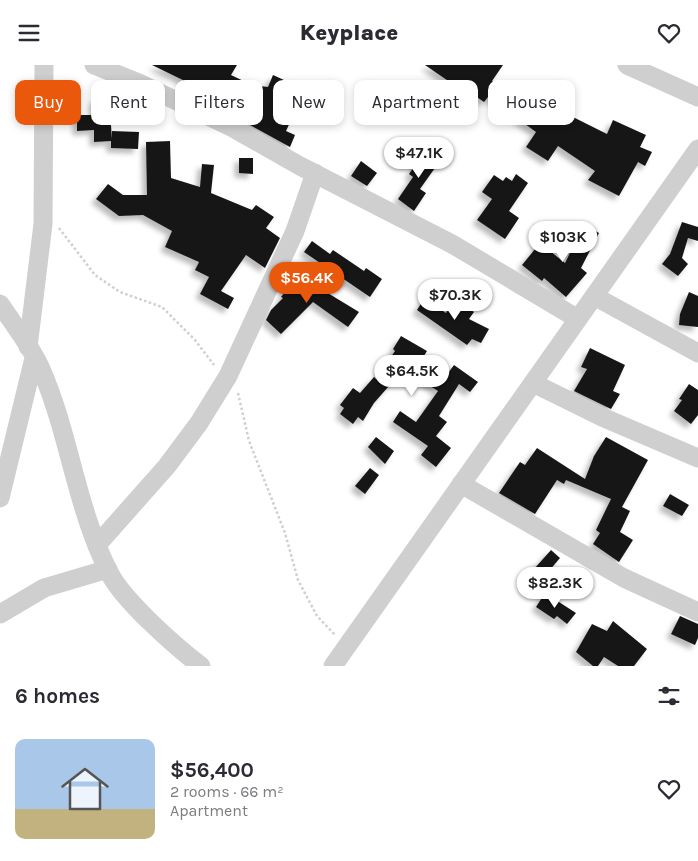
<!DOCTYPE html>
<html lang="en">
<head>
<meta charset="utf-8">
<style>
  :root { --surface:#fff; --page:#f7f7f7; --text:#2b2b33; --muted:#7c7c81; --accent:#ea580c }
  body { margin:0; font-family:Karla,sans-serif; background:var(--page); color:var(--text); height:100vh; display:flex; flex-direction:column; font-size:19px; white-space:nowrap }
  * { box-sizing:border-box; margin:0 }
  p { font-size:16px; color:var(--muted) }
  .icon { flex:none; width:28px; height:28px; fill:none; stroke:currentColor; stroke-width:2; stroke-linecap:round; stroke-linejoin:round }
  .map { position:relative; height:601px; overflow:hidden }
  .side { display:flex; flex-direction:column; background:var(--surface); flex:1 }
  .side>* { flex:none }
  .top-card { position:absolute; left:15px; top:15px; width:669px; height:45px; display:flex; gap:10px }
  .price { position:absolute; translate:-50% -42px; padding:0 11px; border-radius:18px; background:#fff; color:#222; font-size:16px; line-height:32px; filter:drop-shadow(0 1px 2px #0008) }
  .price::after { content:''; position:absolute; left:50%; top:30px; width:15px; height:11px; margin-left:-8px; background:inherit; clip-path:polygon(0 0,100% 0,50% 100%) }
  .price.current { background:var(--accent); color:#fff }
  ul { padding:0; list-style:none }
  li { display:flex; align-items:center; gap:15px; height:125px; padding:0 15px }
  li span { display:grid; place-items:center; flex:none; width:140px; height:100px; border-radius:10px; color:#555 }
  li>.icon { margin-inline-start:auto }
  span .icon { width:60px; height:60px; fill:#fffc; stroke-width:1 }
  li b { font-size:21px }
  h2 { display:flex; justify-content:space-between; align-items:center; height:60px; padding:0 15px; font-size:21px }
  .tag { padding:0 18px; border-radius:10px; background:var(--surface); box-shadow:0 2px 8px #0003; font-size:18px; line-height:45px }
  .tag.current { background:var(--accent); color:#fff }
  header { display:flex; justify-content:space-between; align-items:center; height:65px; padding:0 15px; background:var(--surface); font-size:22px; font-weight:800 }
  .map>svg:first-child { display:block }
  .building { fill:#191919; filter:url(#shadow) }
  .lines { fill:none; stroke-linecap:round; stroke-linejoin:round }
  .path { stroke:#cfcfcf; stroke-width:2.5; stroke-dasharray:2.5 2.5; stroke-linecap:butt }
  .minor { stroke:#cfcfcf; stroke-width:19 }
</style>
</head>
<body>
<header><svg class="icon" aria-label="menu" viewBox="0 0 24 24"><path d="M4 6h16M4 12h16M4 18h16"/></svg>Keyplace<svg class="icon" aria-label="heart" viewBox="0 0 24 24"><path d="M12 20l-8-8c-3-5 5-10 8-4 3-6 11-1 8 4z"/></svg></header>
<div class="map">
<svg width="698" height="601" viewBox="0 0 698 601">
  <defs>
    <filter id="shadow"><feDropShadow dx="-4.5" dy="4.5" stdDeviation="2.5" flood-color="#0004"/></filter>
  </defs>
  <rect width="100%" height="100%" fill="#fff"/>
  <path class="building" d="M152,0H237L231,10L252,20L268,22L273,10L295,20L289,34L293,36L287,50L292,53L286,66L295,70L290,82L230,49L234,40Z
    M425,0H503L492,16L497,20L494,23L517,39L524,28L544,42L545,38L607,69L613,55L646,70L640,82L652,87L645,101L638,97L619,131L588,115L595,106L558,81L548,96L526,82L536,67L488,32L484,37L474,30L473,33Z
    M109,33L112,74V66L139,67L138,84L111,83V76L94,77V65L77,66V50H94V34Z
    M170,76L171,113L200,122L202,99L214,100L211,128L252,145L256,140L274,152L266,163L280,173L265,203L246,190L221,226L234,233L228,244L200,229L209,212L195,205L199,197L165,182L172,166L143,150L119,151L96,134L108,119L123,130H147L146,77Z
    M427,83L442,93L420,124L426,128L414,146L398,134L413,112L409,109Z
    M239,93H253V109L239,108Z
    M361,96L377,108L367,121L351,111Z
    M516,109L528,118L509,146L519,153L505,174L477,155L492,134L482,127L494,110L503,116L506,112L512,116Z
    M682,157L698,162V176L688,173L682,193L688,199L678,211L662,199L670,189Z
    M584,160L599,168L581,203L587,208L566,232L544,213L542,216L522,200L540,178L565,198Z
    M312,176L330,189L333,185L364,206L366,203L382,214L370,232L304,187Z
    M290,205L359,247L348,262L313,237L281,269L266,255L271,245L283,233L281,232L290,221L284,216Z
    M689,227L698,231V262L679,260L680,249Z
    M424,234L446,248L455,234L474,247L469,254L489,264L481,278L472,274L467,280L417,245Z
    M401,271L427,286L419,299L443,315L454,300L478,317L470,327L459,319L439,351L447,357L436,371L451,383L436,402L421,390L428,381L393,357L400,346L416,357L438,326L404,304L374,338L363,356L358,352L353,359L340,349L344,343L340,340L353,323L360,328L374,312L376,314L395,286L393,284Z
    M590,283L625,300L613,326L620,329L611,344L574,326L587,304L581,302Z
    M689,319L698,325V350L691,359L674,346L682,335L679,334Z
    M376,372L394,386L385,399L368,382Z
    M606,372L648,395L622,442L630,446L620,467L633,475L619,497L593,479L600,468L596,465L611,434L566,415L564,419L557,415L535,449L499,428L520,397L525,400L537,383L585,414L594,391Z
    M370,403L379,410L365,429L355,421Z
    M670,429L689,440L682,451L663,441Z
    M551,485L560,493L543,513L534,504Z
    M545,528L576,548L567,559L557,551L554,554L536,542Z
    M680,551L698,559V573L695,580L671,569Z
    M613,556L647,584L634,601H618L604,592L598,601H593L576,587L592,559L607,566Z"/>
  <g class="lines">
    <path class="path" d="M59,163L95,210L120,227L162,242L195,275L214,300
      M238,328L249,376L285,468L298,515L317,551L335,570"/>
    <path class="minor" d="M94,0L139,18L233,63L300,101L452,179L578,254
      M627,0L698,32
      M594,231L698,288
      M0,239C14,260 31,281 41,304C70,370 76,444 110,509C124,536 176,582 201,601
      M28,282L43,159L44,0
      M533,318L602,352L698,393
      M461,419L624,513L698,547
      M0,433L34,293
      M97,480L167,401L199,358L228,311L295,166L315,108
      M0,549L44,523L108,504
      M333,601L698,84"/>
  </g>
</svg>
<b class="price" style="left:419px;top:114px">$47.1K</b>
<b class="price" style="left:563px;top:198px">$103K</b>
<b class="price current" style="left:307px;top:239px">$56.4K</b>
<b class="price" style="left:455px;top:256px">$70.3K</b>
<b class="price" style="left:412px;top:332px">$64.5K</b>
<b class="price" style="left:555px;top:544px">$82.3K</b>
<div class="top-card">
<a class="tag current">Buy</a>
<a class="tag">Rent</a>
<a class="tag">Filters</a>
<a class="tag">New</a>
<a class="tag">Apartment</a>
<a class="tag">House</a>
</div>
</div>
<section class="side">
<h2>6 homes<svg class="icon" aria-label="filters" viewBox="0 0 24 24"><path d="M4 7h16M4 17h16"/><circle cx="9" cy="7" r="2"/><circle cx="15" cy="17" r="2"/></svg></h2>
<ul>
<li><span style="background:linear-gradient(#a9c7e8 70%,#c2b280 0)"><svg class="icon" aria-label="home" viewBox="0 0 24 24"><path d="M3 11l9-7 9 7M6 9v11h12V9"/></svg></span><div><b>$56,400</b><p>2 rooms · 66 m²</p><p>Apartment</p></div><svg class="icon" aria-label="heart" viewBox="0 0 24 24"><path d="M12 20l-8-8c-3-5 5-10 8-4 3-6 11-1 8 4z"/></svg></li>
</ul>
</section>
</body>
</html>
